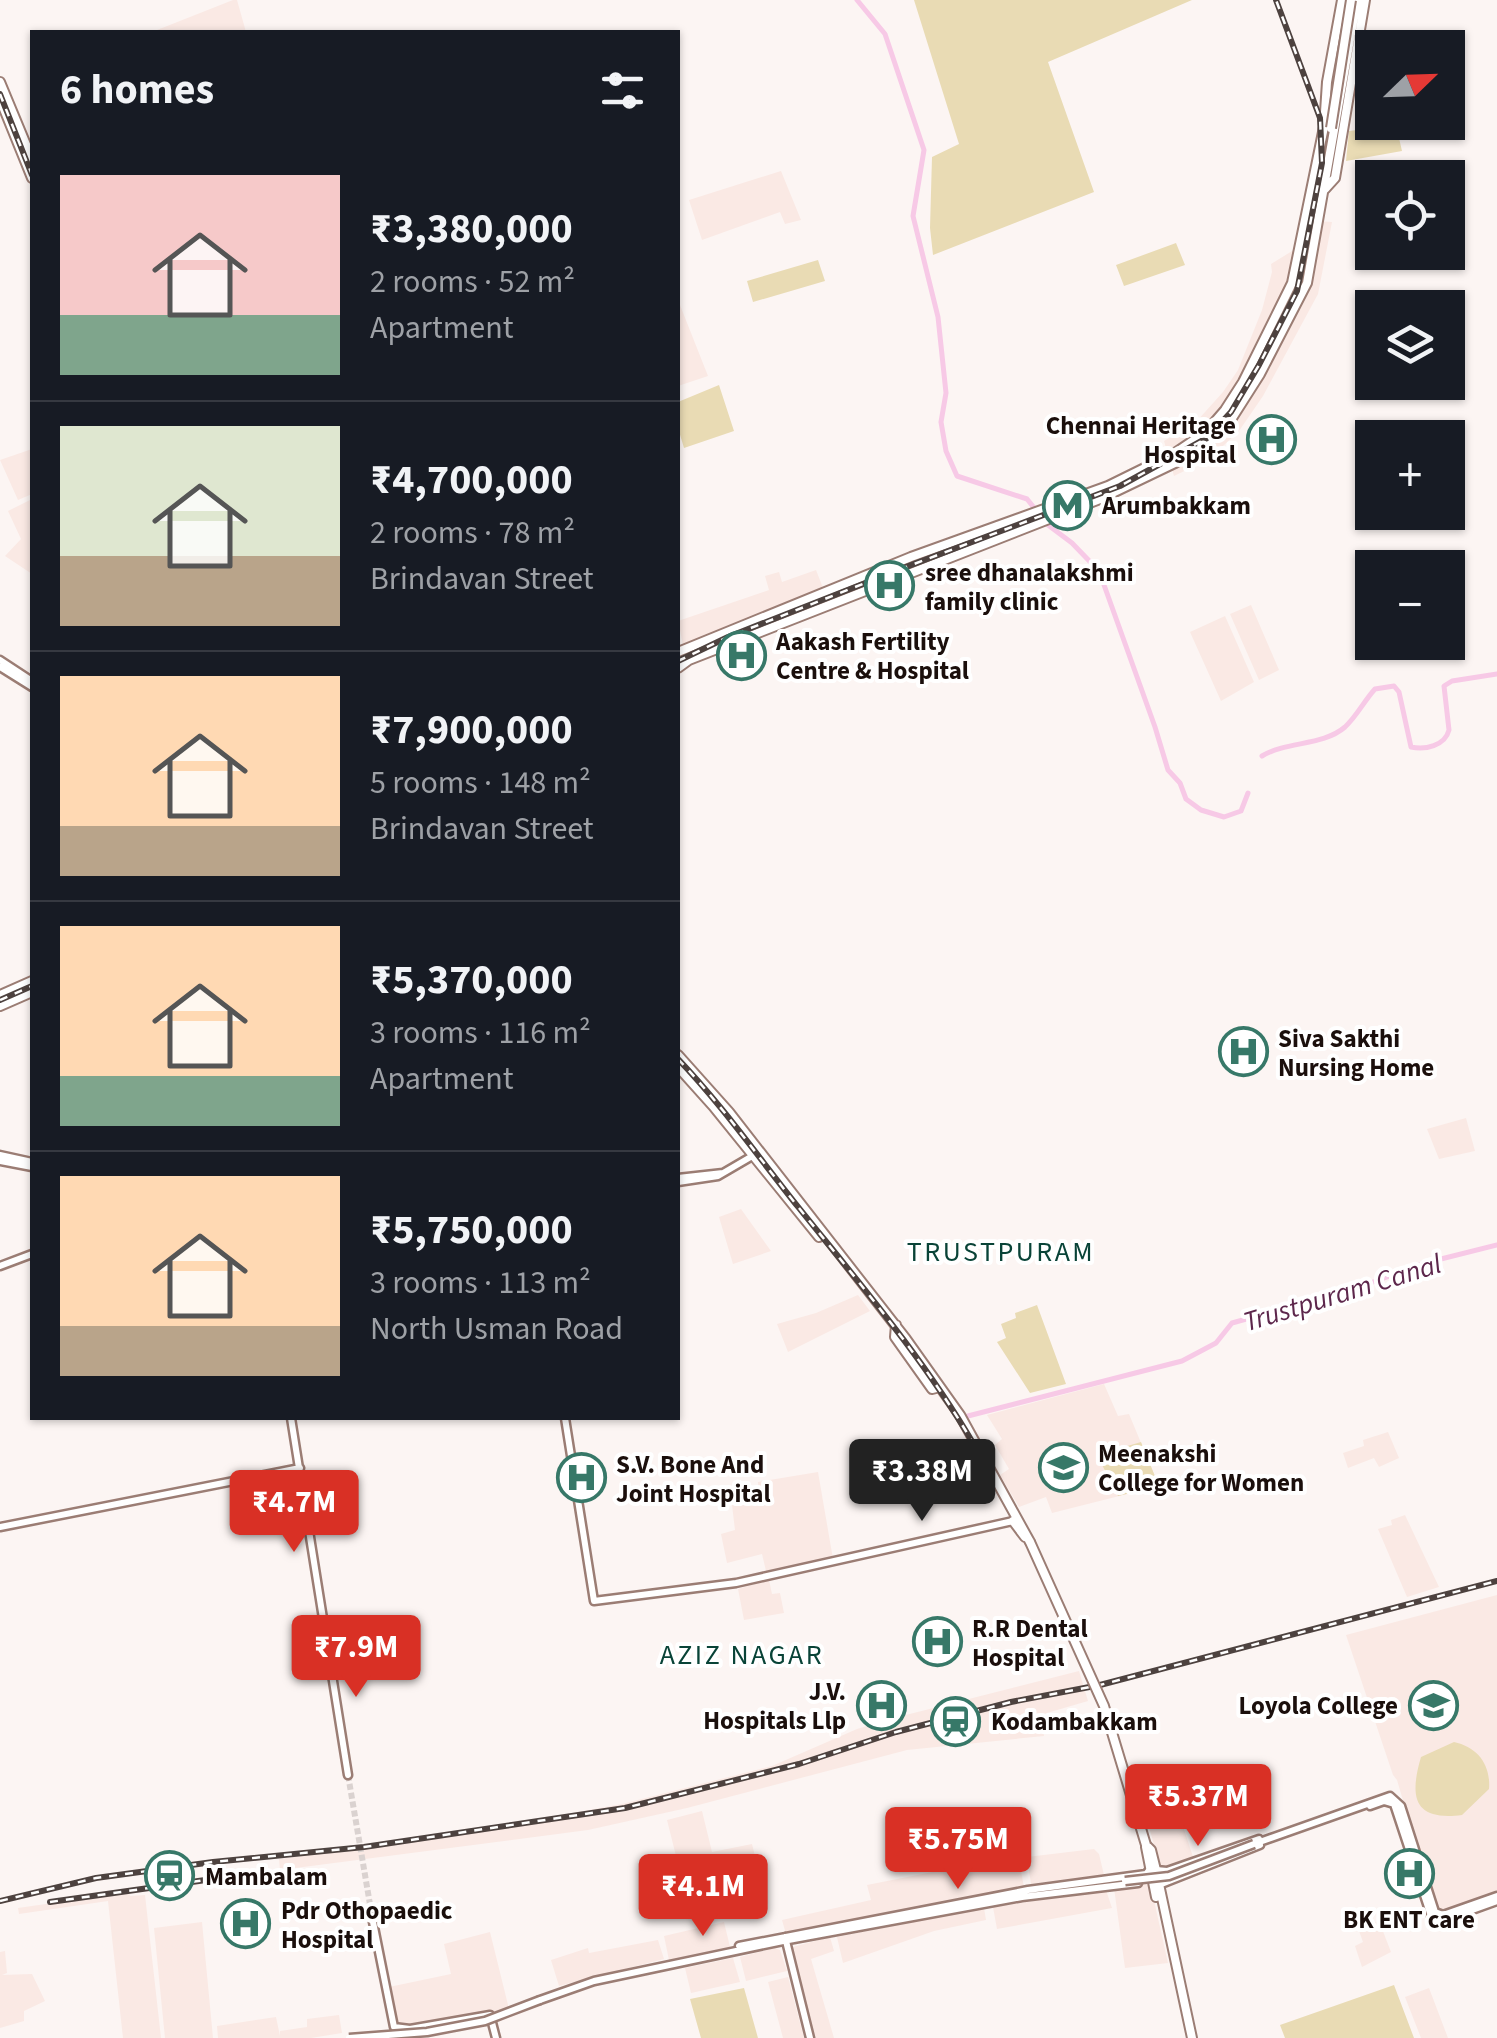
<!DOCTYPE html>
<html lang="en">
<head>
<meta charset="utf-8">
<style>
  :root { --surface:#171b24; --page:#20242c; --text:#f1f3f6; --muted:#9ea1a6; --line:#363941; --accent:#d93025 }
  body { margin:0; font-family:"Source Sans 3",sans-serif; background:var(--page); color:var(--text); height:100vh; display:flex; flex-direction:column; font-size:38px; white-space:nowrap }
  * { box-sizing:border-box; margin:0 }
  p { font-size:32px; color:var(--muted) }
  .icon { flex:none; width:55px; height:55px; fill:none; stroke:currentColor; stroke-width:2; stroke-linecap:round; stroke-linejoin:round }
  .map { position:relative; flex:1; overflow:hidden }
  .details { position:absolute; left:30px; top:30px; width:650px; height:1390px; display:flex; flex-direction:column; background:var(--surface); border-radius:0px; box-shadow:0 2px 8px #0004 }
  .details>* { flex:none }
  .needle { width:65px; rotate:67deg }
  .controls { position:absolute; left:1355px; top:30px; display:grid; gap:20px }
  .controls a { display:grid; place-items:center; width:110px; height:110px; border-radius:0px; background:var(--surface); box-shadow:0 2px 8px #0004; font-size:50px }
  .price { position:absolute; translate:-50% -85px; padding:0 22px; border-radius:10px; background:var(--accent); color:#fff; font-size:32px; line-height:65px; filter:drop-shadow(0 2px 5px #0008) }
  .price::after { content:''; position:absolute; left:50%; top:60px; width:30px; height:22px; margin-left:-15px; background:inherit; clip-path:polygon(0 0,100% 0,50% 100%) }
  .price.selected { background:#222; color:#fff }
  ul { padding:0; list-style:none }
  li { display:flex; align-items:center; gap:30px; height:250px; padding:0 30px }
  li+li { border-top:2px solid var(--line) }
  li span { display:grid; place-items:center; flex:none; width:280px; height:200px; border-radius:0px; color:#555 }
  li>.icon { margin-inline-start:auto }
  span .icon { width:120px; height:120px; fill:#fffc; stroke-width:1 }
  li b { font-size:42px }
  h2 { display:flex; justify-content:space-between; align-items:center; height:120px; padding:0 30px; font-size:42px }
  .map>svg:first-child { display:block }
  .built { fill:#fae9e4 }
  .green { fill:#e9dbb4 }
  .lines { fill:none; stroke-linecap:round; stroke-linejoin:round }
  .canal { stroke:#f7c9e6; stroke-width:5 }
  .secondary-tunnel { stroke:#dad2d0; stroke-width:6; stroke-dasharray:6 3; stroke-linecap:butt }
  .secondary-casing { stroke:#9b7d74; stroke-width:11 }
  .primary-casing { stroke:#9b7d74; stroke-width:12 }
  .secondary { stroke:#fff; stroke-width:6 }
  .primary { stroke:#fff; stroke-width:8 }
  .rail-casing { stroke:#4d423f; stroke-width:6 }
  .rail { stroke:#fff; stroke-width:2.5; stroke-dasharray:8; stroke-linecap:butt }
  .secondary-bridge-casing { stroke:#9b7d74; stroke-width:11; stroke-linecap:butt }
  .primary-bridge-casing { stroke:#9b7d74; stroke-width:12; stroke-linecap:butt }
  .secondary-bridge { stroke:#fff; stroke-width:6 }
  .primary-bridge { stroke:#fff; stroke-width:8 }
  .labels { text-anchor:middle; stroke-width:8; stroke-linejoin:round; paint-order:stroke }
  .poi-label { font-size:25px; font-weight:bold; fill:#1b0f0c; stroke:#fff; text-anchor:start }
  .neighbourhood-label { font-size:28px; letter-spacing:2.5px; fill:#094337; stroke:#fff }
  .water-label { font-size:28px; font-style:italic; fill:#5d274c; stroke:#fff }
</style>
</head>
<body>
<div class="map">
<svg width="1497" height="2038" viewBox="0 0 1497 2038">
  <rect width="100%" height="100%" fill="#fcf5f3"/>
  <path class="built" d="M233,0H237L246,32H152Z
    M781,171L801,220L785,224L780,212L702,240L689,200Z
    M1303,220L1332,222L1318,294L1263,396L1239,431L1209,459L1174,476L1164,441L1196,422L1223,392L1238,370L1262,310L1272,272L1271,264L1297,248Z
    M678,300L708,376L678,386Z
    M32,449V494L18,500L0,460Z
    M32,499V574L5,556L21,539L8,511Z
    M816,570L823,588L683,645L678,621L769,590L765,576L779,572L782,582Z
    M1251,605L1279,670L1259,680L1230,614Z
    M1225,616L1254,682L1221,701L1190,632Z
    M1466,1118L1475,1151L1439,1159L1427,1129Z
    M741,1209L771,1251L733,1264L719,1217Z
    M858,1295L870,1311L788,1352L777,1324L816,1313Z
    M1104,1384L1118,1416L1129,1414L1159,1486L1052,1513L1046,1497L1019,1507L1000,1475L1009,1469L995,1445L1002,1439L987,1415Z
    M1388,1432L1399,1458L1379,1467L1374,1458L1348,1468L1343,1453L1364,1446L1363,1440Z
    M818,1472L833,1559L766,1571L762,1554L727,1563L721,1534L735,1530L732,1505L759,1499L758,1482Z
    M1405,1515L1439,1587L1407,1597L1378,1529L1392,1525L1391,1520Z
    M769,1580L772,1594L780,1593L784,1613L744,1620L738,1589Z
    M1497,1595V1894L1445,1912L1435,1909L1397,1780L1393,1775L1346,1635Z
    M1079,1671L1088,1701L1040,1715L1044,1736L907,1750L687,1808L588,1830L280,1870L279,1859L469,1832L622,1804L772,1766L857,1729L894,1718Z
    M702,1811L712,1852L752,1844L759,1872L732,1877L737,1900L690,1912L667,1820Z
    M1180,1817L1194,1860L1163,1870L1160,1867L1148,1823Z
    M1094,1849L1099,1854L1104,1875L1031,1884L1027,1857Z
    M1018,1855L1024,1887L786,1934L782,1920L871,1900L867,1885Z
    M1146,1884L1151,1887L1168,1963L1125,1968L1114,1888Z
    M1106,1890L1112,1908L997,1929L993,1907Z
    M129,1892L130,1896L145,1895L161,2038H123L108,1901L19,1914L18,1908Z
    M984,1908L986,1920L934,1931L843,1963L837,1937Z
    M1379,1921L1391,1952L1362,1967L1355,1946L1363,1942L1358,1928Z
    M202,1922L213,2038H165L154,1928Z
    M724,1922L730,1947L669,1960L664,1936Z
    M490,1932L509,2009L416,2028L396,2025L389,1987L451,1974L444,1944Z
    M830,1937L834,1951L811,1959L834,2038H813L789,1948Z
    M658,1940L664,1959L559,1986L551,1960L588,1948L589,1953Z
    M775,1948L780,1950L787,1971L746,1981L740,1957Z
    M5,1951L7,1973L2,1975L32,1974L45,2001L24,2011V2021L0,2028V1952Z
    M733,1958L740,1982L691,1993L685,1968Z
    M788,1977L804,2038H783L768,1982Z
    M1429,1988L1448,2038H1421L1405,1997Z
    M339,2015L342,2033L311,2038H218L217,2026L276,2017L280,2036V2031L307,2027V2019Z"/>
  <path class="green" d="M914,0H1192L1048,62L1094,192L933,255L930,228L932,157L959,144Z
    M1396,125L1402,151L1346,161L1349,131Z
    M1176,243L1185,265L1124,286L1116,265Z
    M818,260L825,281L753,302L747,281Z
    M719,385L734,431L684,448L678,428V402Z
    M1037,1305L1066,1384L1030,1393L997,1342L1006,1338L1001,1324L1016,1318L1015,1313Z
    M1141,1442L1159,1486L1118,1496L1097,1455Z
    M1454,1742C1477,1747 1491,1764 1489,1789L1462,1815C1414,1821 1409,1798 1421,1757Z
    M1394,1985L1414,2038H1285L1280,2025Z
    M744,1988L758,2038H701L690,1999Z"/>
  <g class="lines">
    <path class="canal" d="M857,0L885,34L924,150L913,216L938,317L946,393L941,422L946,451L957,476L1027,499L1048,525L1072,543L1099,571L1155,727L1168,770L1180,783L1186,799L1201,810L1224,817L1241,811L1248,793
      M1262,756C1287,741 1323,746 1345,727C1357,716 1364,701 1375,689L1394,686L1399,692L1411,747C1425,750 1445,746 1449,730L1444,686L1452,681L1497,674
      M964,1417L1182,1361L1216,1343L1232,1323L1354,1289L1425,1263L1497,1245"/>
    <path class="secondary-tunnel" d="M348,1775L373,1922"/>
    <defs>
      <path id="secondary" d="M0,660L32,681
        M0,667L32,687
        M0,1155L32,1162
        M0,1161L32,1167
        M678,1178L723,1173
        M678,1182L718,1176L754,1155
        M0,1266L32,1254
        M291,1418L348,1775
        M565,1418L594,1601L736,1583L1013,1521
        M0,1527L300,1468
        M1370,1806L1384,1801L1394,1804L1431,1916L1436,1923L1497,1901
        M1254,1844L1390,1796L1401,1806L1435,1912L1443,1915L1497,1896
        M1156,1870L1167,1871L1259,1839
        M1159,1885L1260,1845
        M373,1922L394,2027L410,2029L490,2015L496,2038
        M785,1937L810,2038
        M739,1946L1028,1890L1146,1874L1150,1869
        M540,2000L594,1981L783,1941L1022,1897L1138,1883
        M395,2037L414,2038"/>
      <path id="primary" d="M0,82L32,159
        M0,99L32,178
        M1325,189L1335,178L1365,0
        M678,652L911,557L1108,486L1175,453L1206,432L1225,410L1243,382L1292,283L1324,127L1327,82L1342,0
        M678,668L689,660L1100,499L1175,463L1205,445L1232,418L1260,374L1307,283L1357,0
        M0,995L32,981
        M0,1006L32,992
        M678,1055L729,1112L906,1339L960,1415L1030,1542
        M678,1067L713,1106L819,1237
        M896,1325L895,1337L932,1389L940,1387
        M1013,1521L1025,1537
        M1147,1846L1151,1850L1156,1870L1192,2038
        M1146,1847L1156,1897"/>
    </defs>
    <use href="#secondary" class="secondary-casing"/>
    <use href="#primary" class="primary-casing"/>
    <use href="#secondary" class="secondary"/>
    <use href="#primary" class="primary"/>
    <defs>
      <path id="rail" d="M0,94L32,175
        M678,661L728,637L906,567L1120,486L1207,438L1231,412L1259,365L1297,291L1322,163L1320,118L1276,0
        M0,1000L32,986
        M678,1059C722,1105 759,1158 799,1208C860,1284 924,1359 973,1443
        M0,1901L96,1878L213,1862L364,1847L625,1808L799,1764L896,1732L1011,1702L1100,1685L1497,1581
        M50,1902L262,1872"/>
    </defs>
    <use href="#rail" class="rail-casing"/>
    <use href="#rail" class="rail"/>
    <defs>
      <path id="secondary-bridge" d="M1125,1881L1169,1876L1254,1844
        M349,2038L427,2032L485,2021L540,2000"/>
      <path id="primary-bridge" d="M1331,128L1351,0
        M1030,1542L1104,1706L1146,1845"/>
    </defs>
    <use href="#secondary-bridge" class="secondary-bridge-casing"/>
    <use href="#primary-bridge" class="primary-bridge-casing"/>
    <use href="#secondary-bridge" class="secondary-bridge"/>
    <use href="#primary-bridge" class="primary-bridge"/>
  </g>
  <defs>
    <symbol id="hospital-ring" viewBox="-11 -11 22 22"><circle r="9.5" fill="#fff" stroke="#377868" stroke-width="1.5"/><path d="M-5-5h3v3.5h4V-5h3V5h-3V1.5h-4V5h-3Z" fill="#377868"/></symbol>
    <symbol id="metro-ring" viewBox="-11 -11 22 22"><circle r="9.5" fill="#fff" stroke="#377868" stroke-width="1.5"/><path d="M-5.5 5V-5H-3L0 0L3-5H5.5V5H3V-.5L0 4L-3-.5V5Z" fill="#377868"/></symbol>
    <symbol id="university-ring" viewBox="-11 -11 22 22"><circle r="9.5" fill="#fff" stroke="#377868" stroke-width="1.5"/><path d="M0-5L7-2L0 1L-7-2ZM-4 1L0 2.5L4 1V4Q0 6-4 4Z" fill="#377868"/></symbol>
    <symbol id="station-ring" viewBox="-11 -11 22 22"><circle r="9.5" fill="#fff" stroke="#377868" stroke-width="1.5"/><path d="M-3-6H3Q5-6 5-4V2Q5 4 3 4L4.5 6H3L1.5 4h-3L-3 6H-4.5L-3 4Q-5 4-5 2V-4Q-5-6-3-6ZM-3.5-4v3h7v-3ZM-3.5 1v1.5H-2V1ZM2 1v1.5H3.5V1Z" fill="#377868"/></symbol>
  </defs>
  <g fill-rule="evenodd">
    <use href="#hospital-ring" x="1244" y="412" width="55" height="55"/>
    <use href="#metro-ring" x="1040" y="478" width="55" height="55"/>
    <use href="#hospital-ring" x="862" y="558" width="55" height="55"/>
    <use href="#hospital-ring" x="714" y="628" width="55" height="55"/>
    <use href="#hospital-ring" x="1216" y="1024" width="55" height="55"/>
    <use href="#university-ring" x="1036" y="1440" width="55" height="55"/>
    <use href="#hospital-ring" x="554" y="1450" width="55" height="55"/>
    <use href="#hospital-ring" x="910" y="1614" width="55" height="55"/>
    <use href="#hospital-ring" x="854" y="1678" width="55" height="55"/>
    <use href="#university-ring" x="1406" y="1678" width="55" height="55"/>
    <use href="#station-ring" x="928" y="1694" width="55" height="55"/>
    <use href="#hospital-ring" x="1382" y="1846" width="55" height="55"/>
    <use href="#station-ring" x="142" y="1848" width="55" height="55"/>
    <use href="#hospital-ring" x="218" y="1896" width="55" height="55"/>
  </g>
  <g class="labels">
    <g class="poi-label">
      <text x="1236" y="434" text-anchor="end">Chennai Heritage<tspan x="1236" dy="29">Hospital</tspan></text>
      <text x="1102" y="514">Arumbakkam</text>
      <text x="925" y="581">sree dhanalakshmi<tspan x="925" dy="29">family clinic</tspan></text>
      <text x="776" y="650">Aakash Fertility<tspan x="776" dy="29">Centre &amp; Hospital</tspan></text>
      <text x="1278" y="1047">Siva Sakthi<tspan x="1278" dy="29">Nursing Home</tspan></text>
      <text x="1098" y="1462">Meenakshi<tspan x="1098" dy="29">College for Women</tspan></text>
      <text x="616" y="1473">S.V. Bone And<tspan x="616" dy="29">Joint Hospital</tspan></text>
      <text x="972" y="1637">R.R Dental<tspan x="972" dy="29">Hospital</tspan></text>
      <text x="846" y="1700" text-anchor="end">J.V.<tspan x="846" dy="29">Hospitals Llp</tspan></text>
      <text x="1398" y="1714" text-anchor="end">Loyola College</text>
      <text x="991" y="1730">Kodambakkam</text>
      <text x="205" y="1885">Mambalam</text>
      <text x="281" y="1919">Pdr Othopaedic<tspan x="281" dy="29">Hospital</tspan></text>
      <text x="1409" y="1928" text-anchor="middle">BK ENT care</text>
    </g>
    <g class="neighbourhood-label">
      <text x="1001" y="1261">TRUSTPURAM</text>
      <text x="742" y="1664">AZIZ NAGAR</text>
    </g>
    <g class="water-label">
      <text transform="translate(1342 1292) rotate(-17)" y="10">Trustpuram Canal</text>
    </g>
  </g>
</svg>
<div class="controls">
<a><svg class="needle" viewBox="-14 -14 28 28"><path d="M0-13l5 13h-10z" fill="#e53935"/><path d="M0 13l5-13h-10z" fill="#9ea1a6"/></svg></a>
<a><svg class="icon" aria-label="locate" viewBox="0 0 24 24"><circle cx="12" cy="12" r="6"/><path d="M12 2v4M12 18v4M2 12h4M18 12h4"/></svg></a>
<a><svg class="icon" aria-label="layers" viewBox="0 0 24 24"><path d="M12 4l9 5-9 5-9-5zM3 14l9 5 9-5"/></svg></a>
<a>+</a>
<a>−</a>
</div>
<b class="price selected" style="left:922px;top:1524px">₹3.38M</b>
<b class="price" style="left:294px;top:1555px">₹4.7M</b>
<b class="price" style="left:356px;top:1700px">₹7.9M</b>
<b class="price" style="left:1198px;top:1849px">₹5.37M</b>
<b class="price" style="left:958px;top:1892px">₹5.75M</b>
<b class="price" style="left:703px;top:1939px">₹4.1M</b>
<section class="details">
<h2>6 homes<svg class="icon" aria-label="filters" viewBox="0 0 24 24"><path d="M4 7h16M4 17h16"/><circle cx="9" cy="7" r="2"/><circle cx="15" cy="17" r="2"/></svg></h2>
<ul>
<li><span style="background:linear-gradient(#f6c9c9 70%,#7fa58c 0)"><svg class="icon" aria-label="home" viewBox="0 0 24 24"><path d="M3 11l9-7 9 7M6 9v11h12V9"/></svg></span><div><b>₹3,380,000</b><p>2 rooms · 52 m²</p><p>Apartment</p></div></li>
<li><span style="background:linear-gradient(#dfe7d0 65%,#b9a48a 0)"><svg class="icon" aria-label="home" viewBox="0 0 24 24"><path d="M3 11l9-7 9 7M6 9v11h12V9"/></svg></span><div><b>₹4,700,000</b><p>2 rooms · 78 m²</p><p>Brindavan Street</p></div></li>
<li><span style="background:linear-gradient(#ffd9b3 75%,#b9a48a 0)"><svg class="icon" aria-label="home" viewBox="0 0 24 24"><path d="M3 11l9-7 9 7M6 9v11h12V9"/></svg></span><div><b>₹7,900,000</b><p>5 rooms · 148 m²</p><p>Brindavan Street</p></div></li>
<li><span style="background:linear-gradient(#ffd9b3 75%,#7fa58c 0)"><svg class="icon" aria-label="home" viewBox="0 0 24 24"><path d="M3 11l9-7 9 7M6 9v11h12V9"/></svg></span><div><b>₹5,370,000</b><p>3 rooms · 116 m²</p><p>Apartment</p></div></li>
<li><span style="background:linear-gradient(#ffd9b3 75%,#b9a48a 0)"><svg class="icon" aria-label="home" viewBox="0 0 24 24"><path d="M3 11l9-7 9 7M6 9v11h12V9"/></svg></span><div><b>₹5,750,000</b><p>3 rooms · 113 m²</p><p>North Usman Road</p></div></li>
</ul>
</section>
</div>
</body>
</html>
